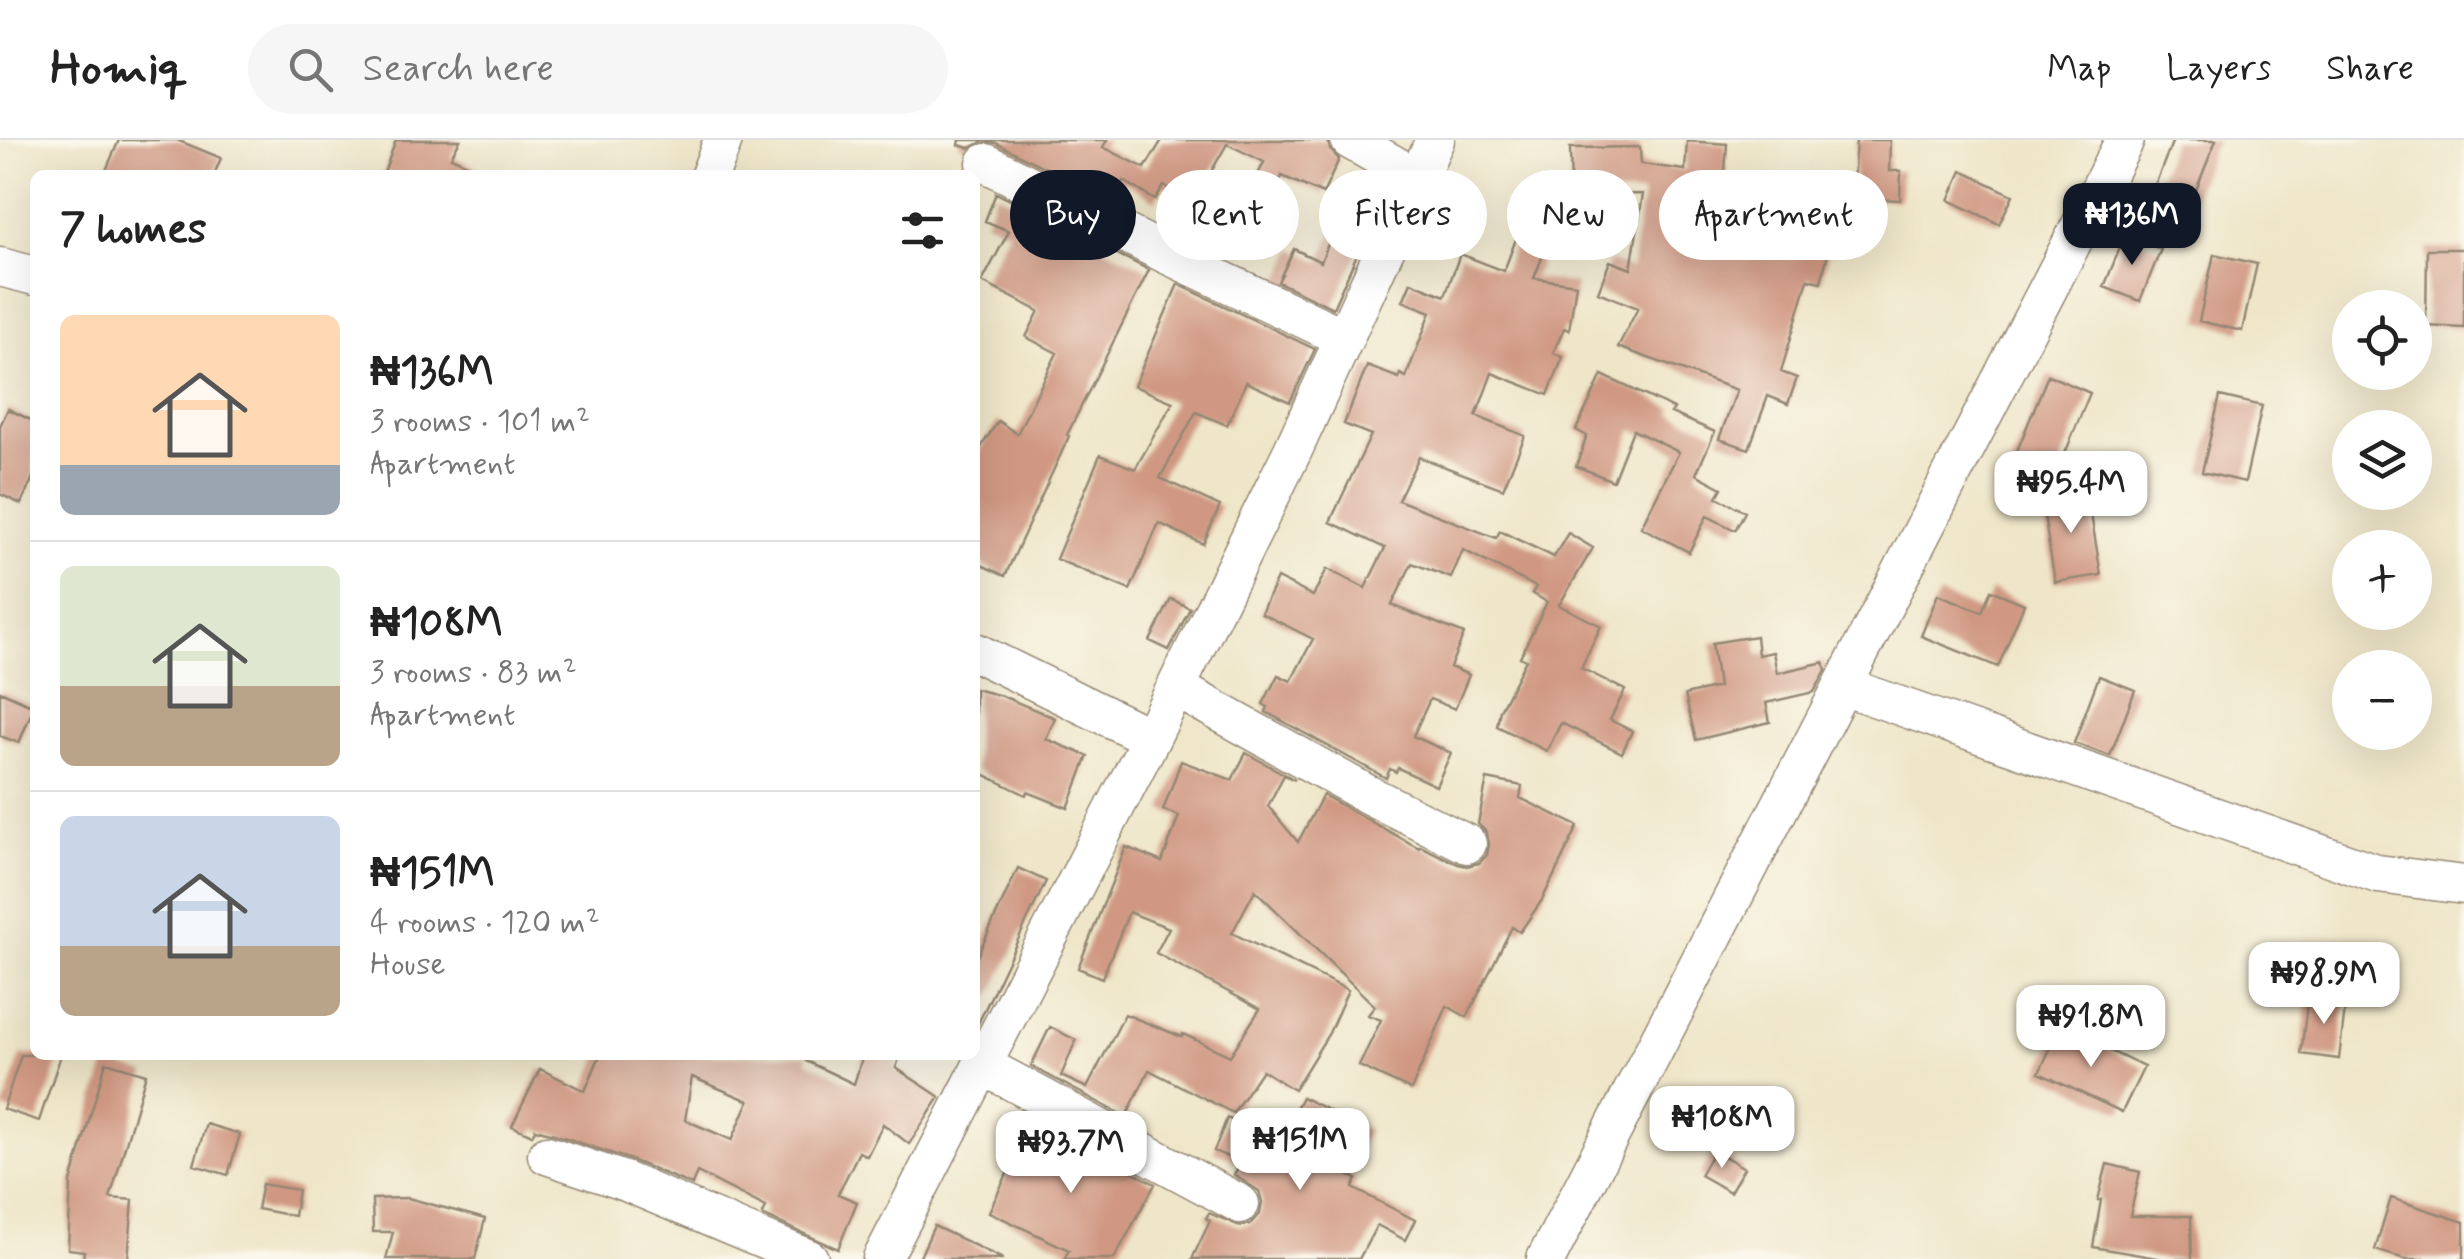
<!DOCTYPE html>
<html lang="en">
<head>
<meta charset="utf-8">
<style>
  :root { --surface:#fff; --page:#f6f6f6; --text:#222; --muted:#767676; --line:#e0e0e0; --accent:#111827 }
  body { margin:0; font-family:Mynerve,sans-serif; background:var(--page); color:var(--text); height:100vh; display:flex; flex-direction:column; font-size:38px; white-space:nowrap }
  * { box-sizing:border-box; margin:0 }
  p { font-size:32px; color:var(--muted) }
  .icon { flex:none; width:55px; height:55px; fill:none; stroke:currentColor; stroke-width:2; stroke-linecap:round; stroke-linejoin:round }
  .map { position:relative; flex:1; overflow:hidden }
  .drawer { position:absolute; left:30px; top:30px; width:950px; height:890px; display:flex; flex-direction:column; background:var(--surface); border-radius:15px; box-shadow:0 10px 40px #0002 }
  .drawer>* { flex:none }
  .top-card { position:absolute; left:1010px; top:30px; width:950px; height:90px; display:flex; gap:20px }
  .tools { position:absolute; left:2332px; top:150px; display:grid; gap:20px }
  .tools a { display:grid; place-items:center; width:100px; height:100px; border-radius:50%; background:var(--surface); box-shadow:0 10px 40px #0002; font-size:50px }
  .price { position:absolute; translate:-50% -85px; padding:0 22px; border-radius:20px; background:#fff; color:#222; font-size:32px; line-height:65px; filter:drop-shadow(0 2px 5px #0008) }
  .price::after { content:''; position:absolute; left:50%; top:60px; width:30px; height:22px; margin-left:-15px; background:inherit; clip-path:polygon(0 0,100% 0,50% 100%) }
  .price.on { background:var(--accent); color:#fff }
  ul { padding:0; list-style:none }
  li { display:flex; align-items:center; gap:30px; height:250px; padding:0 30px }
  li+li { border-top:2px solid var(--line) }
  li span { display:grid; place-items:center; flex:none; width:280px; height:200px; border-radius:15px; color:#555 }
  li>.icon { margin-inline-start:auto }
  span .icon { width:120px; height:120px; fill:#fffc; stroke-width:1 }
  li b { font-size:42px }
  h2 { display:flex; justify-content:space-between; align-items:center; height:120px; padding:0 30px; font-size:42px }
  .chip { padding:0 35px; border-radius:45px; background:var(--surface); box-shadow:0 10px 40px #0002; font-size:35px; line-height:90px }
  .chip.on { background:var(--accent); color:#fff }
  header { display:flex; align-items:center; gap:60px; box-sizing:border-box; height:140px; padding:0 50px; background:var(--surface); border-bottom:2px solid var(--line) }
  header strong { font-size:48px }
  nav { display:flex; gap:55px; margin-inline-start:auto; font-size:35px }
  .search { width:700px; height:90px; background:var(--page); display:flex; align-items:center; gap:25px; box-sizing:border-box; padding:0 35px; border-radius:55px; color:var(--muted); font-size:38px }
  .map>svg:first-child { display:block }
  .building { fill:#d09882; fill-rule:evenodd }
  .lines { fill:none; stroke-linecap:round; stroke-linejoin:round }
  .minor-casing { stroke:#958874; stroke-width:41 }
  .minor { stroke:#fff; stroke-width:38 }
</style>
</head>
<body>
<header>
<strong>Homiq</strong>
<div class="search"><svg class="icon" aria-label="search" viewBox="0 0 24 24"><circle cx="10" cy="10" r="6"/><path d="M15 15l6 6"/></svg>Search here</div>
<nav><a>Map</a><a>Layers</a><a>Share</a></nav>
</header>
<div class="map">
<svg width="2464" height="1119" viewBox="0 0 2464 1119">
  <rect width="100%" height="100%" fill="#fbf7ec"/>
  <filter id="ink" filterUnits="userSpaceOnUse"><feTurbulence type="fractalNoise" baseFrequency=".01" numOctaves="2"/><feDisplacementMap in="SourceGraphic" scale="20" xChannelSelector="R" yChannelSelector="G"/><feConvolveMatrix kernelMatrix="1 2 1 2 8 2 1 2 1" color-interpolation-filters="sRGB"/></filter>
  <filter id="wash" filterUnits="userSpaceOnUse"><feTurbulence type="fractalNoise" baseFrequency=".0048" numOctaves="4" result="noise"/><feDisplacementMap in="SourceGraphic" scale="40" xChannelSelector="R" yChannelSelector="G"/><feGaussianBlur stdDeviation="2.25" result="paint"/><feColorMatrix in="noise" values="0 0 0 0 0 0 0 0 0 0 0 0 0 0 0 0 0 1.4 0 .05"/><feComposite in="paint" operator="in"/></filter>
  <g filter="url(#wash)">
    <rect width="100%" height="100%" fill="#efe6c9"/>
    <g id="blocks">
      <path class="building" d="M119,0H177L221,18L214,35H104Z
        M396,0H460L451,17L493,35H383Z
        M960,0H1107L1103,7L1145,28L1162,0H1328L1330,10L1339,19L1323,54L1282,36L1245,114L1196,85L1203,70L1164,46L1155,60L1124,41L1113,62L996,3L984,1L970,8L959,5ZM1227,4L1264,22L1247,58L1207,39Z
        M1856,0H1890L1889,31H1901L1900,60L1852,58Z
        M2173,0H2216L2186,75L2149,60Z
        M1687,1L1727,4L1724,45L1782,64L1780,70L1835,84L1821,142L1808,139L1781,232L1797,238L1788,264L1768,256L1749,309L1719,299L1737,250L1618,207L1638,168L1598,152L1610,121L1631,129L1643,54L1571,55L1570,8L1640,7L1641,24L1685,30Z
        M1962,31L2013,55L1999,84L1949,60Z
        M996,53L1149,130L1067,295L1069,296L1005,436L975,422V316L998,281L1017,294L1057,213L1026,197L1039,171L982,142L1009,91L985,81Z
        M1334,89L1363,101L1333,168L1278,142L1294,109L1321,122Z
        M1519,91L1548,102L1534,138L1576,144L1569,190L1564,188L1553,213L1563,217L1548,255L1492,233L1476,276L1525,296L1503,349L1419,317L1398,360L1496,398L1500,391L1554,417L1568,393L1593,408L1559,465L1601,486L1581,528L1625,550L1610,580L1632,591L1622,613L1561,583L1547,611L1497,586L1500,570L1526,520L1520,517L1547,462L1532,453L1536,447L1463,410L1451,438L1412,423L1392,465L1464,494L1450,527L1469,535L1455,569L1430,559L1413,596L1451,613L1436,646L1398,628L1396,632L1390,629L1386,638L1266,572L1268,567L1263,564L1278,535L1291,541L1313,499L1261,473L1277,438L1313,456L1327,429L1365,448L1385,408L1330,382L1371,295L1344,284L1367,226L1399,238L1400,234L1406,237L1431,172L1403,161L1411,142L1445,156L1460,114L1504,131Z
        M2125,95L2161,109L2140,161L2104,147Z
        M2427,109H2464V188L2426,186Z
        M2214,114L2257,124L2242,191L2199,181Z
        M1178,144L1315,209L1290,262L1246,242L1227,285L1196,272L1160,338L1220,366L1203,404L1159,383L1130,450L1056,419L1100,315L1135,329L1173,262L1134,246Z
        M1602,235L1674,269L1671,273L1715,292L1696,334L1722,348L1717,357L1745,372L1735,390L1707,376L1689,412L1641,387L1679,312L1633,290L1613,341L1576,326L1587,296L1576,290Z
        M2048,235L2090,253L2052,345L2010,328Z
        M2220,256L2262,266L2245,342L2202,332Z
        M8,269L35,282V333L21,364L0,354V286Z
        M2087,350L2101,435L2055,442L2041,357Z
        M1991,450L2024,464L1998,527L1921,496L1938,454L1982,472Z
        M1171,459L1190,468L1169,510L1150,501Z
        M1756,496L1758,515L1773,512L1777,533L1824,522L1826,530L1814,552L1766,563L1770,582L1696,600L1685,555L1718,547L1712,503Z
        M2099,536L2135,550L2110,616L2074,603Z
        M975,549L1002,556L1055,578L1046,599L1088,616L1068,668L1028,652L1026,655L975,630Z
        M0,551L34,566L19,603L0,596Z
        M1246,613L1295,640L1284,635L1268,666L1298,702L1323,655L1419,708L1420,706L1458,724L1467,726L1479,723L1487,715L1489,704L1486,692L1478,684L1487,639L1522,646L1520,658L1578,686L1542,760L1520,792L1512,787L1467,877L1447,866L1411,950L1359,926L1381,880L1368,875L1375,866L1255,750L1232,793L1348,850L1329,893L1294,950L1262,930L1233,973L1149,930L1126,977L1031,926L1050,887L1076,900L1061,936L1087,948L1125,874L1182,897L1183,894L1230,916L1260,869L1156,813L1169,788L1129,772L1102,838L1078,828L1126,707L1162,722L1179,676L1163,670L1181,621L1232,640Z
        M1018,728L1046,741L975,890V821Z
        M2308,855L2346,860L2339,919L2301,914Z
        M2060,887L2144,927L2122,972L2039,933Z
        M21,915H61L39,981L3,969Z
        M600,915H808L806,921L854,944L863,915H900L896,928L940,957L909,1004L883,984L867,1016L859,1012L838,1054L857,1062L838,1109L762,1075L766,1067L697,1032L692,1045L631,1020L554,994L535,989L532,995L512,986L540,929L585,951ZM692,937L749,961L732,1000L685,980Z
        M106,922L146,934L110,1058L133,1060L128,1119H83L84,1111L68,1109L71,1042Z
        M1302,957L1368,990L1346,1034L1357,1039L1353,1048L1415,1080L1405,1100L1377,1085L1359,1119H1192L1210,1081L1206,1078L1209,1073L1240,1086L1251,1084L1260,1074L1262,1062L1259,1051L1234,1035L1242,1023L1214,1011L1227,978L1280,999Z
        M1040,982L1155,1044L1114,1119H1064L1069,1110L989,1072L1008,1032Z
        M206,984L240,994L228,1035L194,1025Z
        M1714,1010L1744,1028L1730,1052L1700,1035Z
        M2107,1024L2140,1032L2130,1076H2191L2192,1119H2163L2093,1107L2101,1060H2098Z
        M262,1044L298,1050L294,1076L257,1069Z
        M408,1058L485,1079L475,1119H386L393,1092H373L372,1059Z
        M2391,1058L2464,1082V1119H2405L2375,1110Z
        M934,1086L1003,1119H919Z"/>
    </g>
  </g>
  <g filter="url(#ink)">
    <use href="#blocks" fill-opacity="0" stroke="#958874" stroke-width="2.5"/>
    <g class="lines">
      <defs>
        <path id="minor" d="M1350,0L1417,38
          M986,23L1166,114L1345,198
          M710,35L723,0
          M0,127L35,136
          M975,512L1151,598
          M1843,546L2378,734L2464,745
          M1176,548L1367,654L1467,704
          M982,925L1240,1064
          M547,1015L624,1041L809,1119
          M882,1119L1151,598L1293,310L1435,0
          M1546,1119L2125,0"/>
      </defs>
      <use href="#minor" class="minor-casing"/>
      <use href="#minor" class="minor"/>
    </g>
  </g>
</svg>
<div class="tools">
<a><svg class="icon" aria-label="locate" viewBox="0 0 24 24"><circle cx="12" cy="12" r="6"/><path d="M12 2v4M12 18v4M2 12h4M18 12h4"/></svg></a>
<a><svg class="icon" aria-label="layers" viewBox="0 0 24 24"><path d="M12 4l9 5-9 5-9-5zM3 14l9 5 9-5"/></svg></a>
<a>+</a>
<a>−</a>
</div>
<b class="price on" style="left:2132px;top:128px">₦136M</b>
<b class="price" style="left:2071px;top:396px">₦95.4M</b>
<b class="price" style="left:2324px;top:887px">₦98.9M</b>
<b class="price" style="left:2091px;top:930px">₦91.8M</b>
<b class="price" style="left:1722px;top:1031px">₦108M</b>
<b class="price" style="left:1300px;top:1053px">₦151M</b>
<b class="price" style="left:1071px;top:1056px">₦93.7M</b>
<div class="top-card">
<a class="chip on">Buy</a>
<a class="chip">Rent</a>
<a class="chip">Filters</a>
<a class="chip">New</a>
<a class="chip">Apartment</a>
</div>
<section class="drawer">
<h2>7 homes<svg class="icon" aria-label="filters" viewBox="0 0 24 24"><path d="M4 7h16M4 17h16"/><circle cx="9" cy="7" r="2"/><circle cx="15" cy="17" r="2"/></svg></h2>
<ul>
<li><span style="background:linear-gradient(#ffd9b3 75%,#9aa5b1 0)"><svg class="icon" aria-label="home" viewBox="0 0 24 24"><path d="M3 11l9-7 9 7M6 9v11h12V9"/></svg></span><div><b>₦136M</b><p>3 rooms · 101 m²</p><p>Apartment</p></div></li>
<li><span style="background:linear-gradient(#dfe7d0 60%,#b9a48a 0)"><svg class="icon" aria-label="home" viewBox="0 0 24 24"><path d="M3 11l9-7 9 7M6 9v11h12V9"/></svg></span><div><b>₦108M</b><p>3 rooms · 83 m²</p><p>Apartment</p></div></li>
<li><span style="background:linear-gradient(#c9d6e8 65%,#b9a48a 0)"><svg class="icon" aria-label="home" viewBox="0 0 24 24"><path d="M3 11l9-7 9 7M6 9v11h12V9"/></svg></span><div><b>₦151M</b><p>4 rooms · 120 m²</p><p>House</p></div></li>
</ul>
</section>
</div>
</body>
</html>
